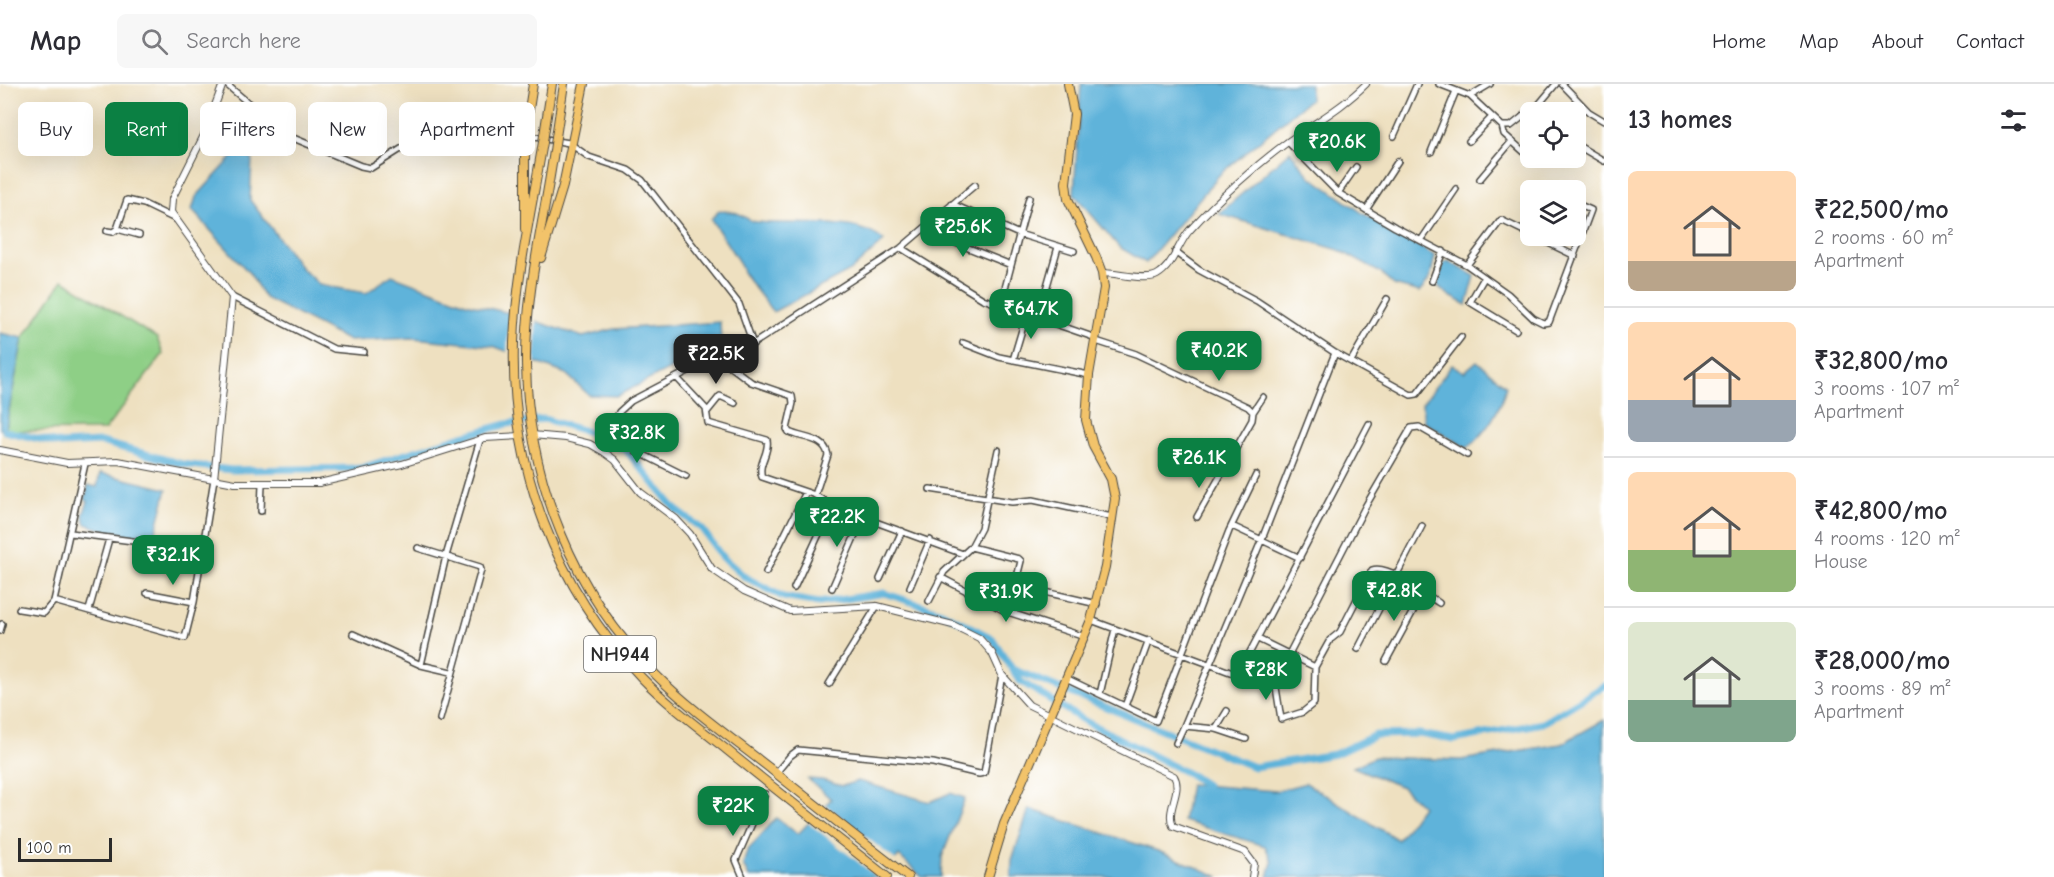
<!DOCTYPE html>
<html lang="en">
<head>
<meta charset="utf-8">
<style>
  :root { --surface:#fff; --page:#f7f7f7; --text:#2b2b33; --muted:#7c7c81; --line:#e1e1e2; --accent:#0b8043 }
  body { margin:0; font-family:"Comic Neue",sans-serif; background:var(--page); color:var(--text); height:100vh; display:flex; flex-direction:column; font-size:22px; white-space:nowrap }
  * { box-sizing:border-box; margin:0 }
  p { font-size:20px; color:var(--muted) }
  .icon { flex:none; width:33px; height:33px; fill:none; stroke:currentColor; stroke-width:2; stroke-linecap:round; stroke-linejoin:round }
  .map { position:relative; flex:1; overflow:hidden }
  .panel { display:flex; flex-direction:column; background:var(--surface); width:450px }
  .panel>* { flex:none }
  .top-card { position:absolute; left:18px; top:18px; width:570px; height:54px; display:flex; gap:12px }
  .tools { position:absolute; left:1520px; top:18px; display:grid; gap:12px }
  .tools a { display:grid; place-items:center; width:66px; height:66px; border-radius:9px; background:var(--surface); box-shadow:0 6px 24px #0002; font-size:30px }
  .scale { position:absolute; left:18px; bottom:15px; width:94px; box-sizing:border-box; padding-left:6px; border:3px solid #2b2b2b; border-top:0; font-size:16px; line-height:21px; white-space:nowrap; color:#2b2b2b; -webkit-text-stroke:4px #fff; paint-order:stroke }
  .price { position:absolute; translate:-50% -51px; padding:0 14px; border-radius:12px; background:var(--accent); color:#fff; font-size:20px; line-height:39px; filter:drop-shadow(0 2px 3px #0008) }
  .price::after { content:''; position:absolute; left:50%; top:36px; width:18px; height:14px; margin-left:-9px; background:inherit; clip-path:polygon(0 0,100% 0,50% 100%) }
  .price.active { background:#222; color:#fff }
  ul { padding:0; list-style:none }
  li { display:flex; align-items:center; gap:18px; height:150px; padding:0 24px }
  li+li { border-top:2px solid var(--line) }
  li span { display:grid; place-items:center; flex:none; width:168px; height:120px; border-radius:9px; color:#555 }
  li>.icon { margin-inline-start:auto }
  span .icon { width:72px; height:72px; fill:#fffc; stroke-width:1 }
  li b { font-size:26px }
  h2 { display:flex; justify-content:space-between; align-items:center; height:72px; padding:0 24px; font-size:26px }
  .pill { padding:0 21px; border-radius:9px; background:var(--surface); box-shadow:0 6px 24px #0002; font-size:21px; line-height:54px }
  .pill.active { background:var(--accent); color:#fff }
  header { display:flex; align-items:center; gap:36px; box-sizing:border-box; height:84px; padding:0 30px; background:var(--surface); border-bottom:2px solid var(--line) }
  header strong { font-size:28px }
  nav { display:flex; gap:33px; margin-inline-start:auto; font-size:21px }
  .search { width:420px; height:54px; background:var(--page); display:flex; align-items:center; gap:15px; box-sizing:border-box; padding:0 21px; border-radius:9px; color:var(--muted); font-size:22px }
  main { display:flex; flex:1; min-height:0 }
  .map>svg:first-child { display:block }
  .green { fill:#8ecf86; stroke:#5c7d58; stroke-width:1.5 }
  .water { fill:#5eb3da; stroke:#446f82; stroke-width:1.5 }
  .pier { fill:#eee0c0 }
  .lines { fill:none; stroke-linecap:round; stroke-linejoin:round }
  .canal { stroke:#5eb3da; stroke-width:7 }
  .minor-casing { stroke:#484641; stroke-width:8 }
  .tertiary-casing { stroke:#484641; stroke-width:8 }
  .primary-casing { stroke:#484641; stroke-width:10 }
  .trunk-casing { stroke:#484641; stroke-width:10 }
  .minor { stroke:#fff; stroke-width:5 }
  .tertiary { stroke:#fff; stroke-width:6 }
  .primary { stroke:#f2c36a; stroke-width:8 }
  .trunk { stroke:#f2c36a; stroke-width:8 }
  .trunk-bridge-casing { stroke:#484641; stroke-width:10; stroke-linecap:butt }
  .trunk-bridge { stroke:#f2c36a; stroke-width:8 }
  .labels { text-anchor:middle; stroke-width:4.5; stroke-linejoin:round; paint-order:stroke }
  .shield { fill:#fff; stroke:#6b6b6b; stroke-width:1.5 }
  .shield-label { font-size:21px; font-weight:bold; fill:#2b2b2b }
</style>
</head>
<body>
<header>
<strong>Map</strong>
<div class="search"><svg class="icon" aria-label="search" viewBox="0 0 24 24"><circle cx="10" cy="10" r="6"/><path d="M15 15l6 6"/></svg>Search here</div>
<nav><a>Home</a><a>Map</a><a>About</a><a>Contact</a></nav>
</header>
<main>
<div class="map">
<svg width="1604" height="793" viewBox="0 0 1604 793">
  <rect width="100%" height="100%" fill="#fff"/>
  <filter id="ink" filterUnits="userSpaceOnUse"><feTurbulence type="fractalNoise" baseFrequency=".0167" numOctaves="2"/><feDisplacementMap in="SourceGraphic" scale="12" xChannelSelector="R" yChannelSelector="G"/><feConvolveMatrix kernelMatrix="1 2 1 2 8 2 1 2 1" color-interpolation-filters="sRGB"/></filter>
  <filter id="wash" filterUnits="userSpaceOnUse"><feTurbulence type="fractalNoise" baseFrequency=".008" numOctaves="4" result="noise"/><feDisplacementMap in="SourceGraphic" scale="24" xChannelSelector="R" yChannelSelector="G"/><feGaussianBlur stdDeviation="1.35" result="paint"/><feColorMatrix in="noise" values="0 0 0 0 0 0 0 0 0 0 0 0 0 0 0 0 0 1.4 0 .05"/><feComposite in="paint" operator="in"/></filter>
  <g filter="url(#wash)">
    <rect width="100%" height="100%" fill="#eee0c0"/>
    <path class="green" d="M63,196L157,254L163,270L105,346L5,347L23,254Z"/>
    <path class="water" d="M1081,0H1310V15L1220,90L1146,179L1119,163L1074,110Z
      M240,65L252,75L250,116L301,184L320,201L366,209L392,191L466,219L514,230L583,253L614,245L720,238L721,259L617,312L589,311L566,290L493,262L413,254L349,257L265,214L250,190L192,126L196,113Z
      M1290,67L1310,92L1364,130L1435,172L1430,194L1420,208L1394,201L1381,189L1339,166L1219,130Z
      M719,127C724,127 731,127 737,129C744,132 750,138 758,138C795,142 857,132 884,157L852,186L773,228L744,190L739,178L711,135Z
      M1448,177L1475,192L1467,221L1450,212L1438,202L1443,179Z
      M0,249L23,254L5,347L0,345Z
      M1477,277L1506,302C1501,326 1486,349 1467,364L1424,338L1422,320L1452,281L1464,288Z
      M100,389L167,405L154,455L109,448L86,440L83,431L88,417L85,415L88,401L97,403Z
      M1604,636V793H1268L1272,778L1265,762L1183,737L1190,700L1276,707L1306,699L1398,756L1422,722L1402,703L1353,683L1375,673L1461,676L1561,660Z
      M808,695L822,696L842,702L858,697L930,718L950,709L965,714L942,773L941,793H922L899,772L882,793H749L743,781L747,767L776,734L798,750L831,715Z
      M1029,725L1158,767L1220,793H1011L1012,776Z"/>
    <path class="pier" d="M510,226L536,234L535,279L507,271Z
      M823,719L898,778L886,793H877L806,737Z"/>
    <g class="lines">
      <path class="canal" d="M5,347L61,360L101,358L182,380L232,386L361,384L456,354L507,340L544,335L589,348L626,366L675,425L702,445L722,473L745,493L783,513L819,519L884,509L942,528L992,554L1020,597L1083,636L1191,691L1206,701
        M1012,585L1254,683L1335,670L1376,651L1419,650L1454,656L1543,639L1604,602"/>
    </g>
  </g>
  <g filter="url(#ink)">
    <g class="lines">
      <defs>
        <path id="minor" d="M226,0L286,51L361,82L371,84L445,37L569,59L589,73L628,86L642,96L739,220L753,260
          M1439,0L1470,12L1502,42H1511L1531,26L1541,28
          M1562,0L1589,28L1604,37
          M1470,12L1490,0
          M1535,25L1556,0
          M1502,42L1504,50L1534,77L1537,74
          M1394,52L1417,0
          M1469,57L1491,34
          M1288,58L1338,109L1395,143L1467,181L1501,136L1575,172
          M1575,60L1604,77
          M1431,68L1456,7
          M1480,95L1512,57
          M1540,103L1547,106
          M1338,109L1356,83
          M952,120L1019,150L1074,167
          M1366,126L1398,77
          M927,141L956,159L1011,181
          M117,145L127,116L144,120L175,135
          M107,147L113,148L117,145L139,151
          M1422,155L1456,105
          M901,164L983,215L1096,254
          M1175,168L1199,186L1257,217L1335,269L1411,311L1417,310L1461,253
          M1467,181L1508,210L1533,234L1543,239L1549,238L1591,126L1575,119
          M1484,194L1470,218L1516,246
          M1432,197L1443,167
          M232,213L334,265L364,268
          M1000,223L1029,114
          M1038,234L1058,163
          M1096,257L1136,270L1248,323L1253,328L1252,336L1197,433
          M963,259L999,273L1089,291
          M722,276L751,298L792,312L793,319L787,345L789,348C803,355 825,353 828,371L815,411
          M1013,276L1027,229
          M1351,277L1387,215
          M677,294L706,325L708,339L767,356C770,369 757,380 762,393L815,411L832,422L963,470
          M707,328L720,312L735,319
          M1253,328L1263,313
          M615,338L636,367L686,392
          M604,368L619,328L631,317L696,283L722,276L753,260L901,164L975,101
          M85,380L54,517L185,554L194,518L214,395
          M930,405L1012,418L1033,416L1112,433
          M261,427L262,400
          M1232,442L1300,474
          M71,449L202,466
          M971,463L981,444L998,366
          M418,464L480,483L481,486L440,635
          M766,488L806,408
          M940,493L1005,527L1085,553
          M880,495L902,447
          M910,503L930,456
          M794,504L832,422
          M832,504L863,433
          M147,509L194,518
          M929,517L944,488L971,463L1019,475L1021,477L1015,501
          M1439,519C1424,509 1389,480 1372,486L1340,548L1330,556L1315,583L1314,619L1303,628L1281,635L1275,597L1365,423L1411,344L1419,343L1467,371
          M19,525L44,529L54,517
          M89,526L109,455
          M1005,527L1015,501L1097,520
          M1091,536L1238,591L1369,340
          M0,547L2,540
          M353,550L421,581L451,588
          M1258,555L1315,583
          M1358,565L1422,442
          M1386,577L1423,509
          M421,581L446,472L480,356
          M1068,595L1156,637L1229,447L1256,391
          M829,600L877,522
          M1100,610L1115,545
          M1125,622L1149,556
          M1216,645L1227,627
          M1246,655L1216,645L1184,642L1262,455L1335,269
          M1176,659L1184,642
          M776,689L790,672L798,666L933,679L979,690L984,689L1002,591
          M743,793L736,776L765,710"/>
        <path id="tertiary" d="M1102,189C1117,189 1146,197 1157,191C1173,182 1178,160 1189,147C1217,116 1256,81 1289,57C1316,38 1343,23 1366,0
          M532,351L566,354L590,360L604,368L615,376L640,408L676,435L690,450L712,485L744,507L790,527L877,522L953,541L979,554L992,569L1002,591L1029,621L1174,692C1183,707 1165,726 1173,742L1245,768L1254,780L1252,793
          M0,366L67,379L118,377L235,399H319L402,380L485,354L520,352
          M214,395L232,213L171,128L172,115L204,51L223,0"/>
        <path id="primary" d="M988,793L1004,740L1091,536L1105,483L1115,415L1111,395L1093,362L1086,336L1089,291L1104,204L1102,189L1096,173L1068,115L1066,99L1074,30L1068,0"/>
        <path id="trunk" d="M544,51L552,0
          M556,53L564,0
          M543,58C532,124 516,192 514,259C510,383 556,504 641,593C667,620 698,643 727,666C780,709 834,751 887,793
          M555,60C545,133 525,207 526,280C528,395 573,510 656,591C691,626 733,655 772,686C817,722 862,758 908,793
          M525,145V51L533,0
          M541,174L563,102L584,0"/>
      </defs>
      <use href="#minor" class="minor-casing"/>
      <use href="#tertiary" class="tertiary-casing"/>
      <use href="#primary" class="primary-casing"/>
      <use href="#trunk" class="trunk-casing"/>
      <use href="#minor" class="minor"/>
      <use href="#tertiary" class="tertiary"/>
      <use href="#primary" class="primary"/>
      <use href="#trunk" class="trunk"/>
      <defs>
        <path id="trunk-bridge" d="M543,58L544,51
          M555,60L556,53"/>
      </defs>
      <use href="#trunk-bridge" class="trunk-bridge-casing"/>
      <use href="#trunk-bridge" class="trunk-bridge"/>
    </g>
  </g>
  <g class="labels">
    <rect class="shield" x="584" y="552" width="72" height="36" rx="4.5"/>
    <g class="shield-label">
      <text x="620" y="577">NH944</text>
    </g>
  </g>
</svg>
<div class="tools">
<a><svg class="icon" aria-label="locate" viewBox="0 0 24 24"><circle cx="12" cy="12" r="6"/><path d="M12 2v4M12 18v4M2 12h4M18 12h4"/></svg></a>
<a><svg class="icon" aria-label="layers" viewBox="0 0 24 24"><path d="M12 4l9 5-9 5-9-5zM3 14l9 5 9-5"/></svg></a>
</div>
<div class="scale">100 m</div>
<b class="price" style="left:1337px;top:89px">₹20.6K</b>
<b class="price" style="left:963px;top:174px">₹25.6K</b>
<b class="price" style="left:1031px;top:256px">₹64.7K</b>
<b class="price" style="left:1219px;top:298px">₹40.2K</b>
<b class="price active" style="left:716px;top:301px">₹22.5K</b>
<b class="price" style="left:637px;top:380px">₹32.8K</b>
<b class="price" style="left:1199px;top:405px">₹26.1K</b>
<b class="price" style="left:837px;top:464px">₹22.2K</b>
<b class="price" style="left:173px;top:502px">₹32.1K</b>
<b class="price" style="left:1394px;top:538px">₹42.8K</b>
<b class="price" style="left:1006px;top:539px">₹31.9K</b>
<b class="price" style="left:1266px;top:617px">₹28K</b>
<b class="price" style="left:733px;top:753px">₹22K</b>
<div class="top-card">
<a class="pill">Buy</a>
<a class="pill active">Rent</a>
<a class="pill">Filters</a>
<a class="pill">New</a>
<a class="pill">Apartment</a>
</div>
</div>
<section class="panel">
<h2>13 homes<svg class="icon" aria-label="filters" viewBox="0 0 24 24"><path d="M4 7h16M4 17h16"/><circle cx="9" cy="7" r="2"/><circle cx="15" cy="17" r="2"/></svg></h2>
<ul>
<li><span style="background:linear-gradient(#ffd9b3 75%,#b9a48a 0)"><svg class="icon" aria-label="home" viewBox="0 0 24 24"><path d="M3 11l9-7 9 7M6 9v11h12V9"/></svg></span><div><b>₹22,500/mo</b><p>2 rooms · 60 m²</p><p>Apartment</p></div></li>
<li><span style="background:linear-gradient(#ffd9b3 65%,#9aa5b1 0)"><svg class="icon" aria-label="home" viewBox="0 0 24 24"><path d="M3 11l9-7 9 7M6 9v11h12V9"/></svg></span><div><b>₹32,800/mo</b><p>3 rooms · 107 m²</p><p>Apartment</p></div></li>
<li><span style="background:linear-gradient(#ffd9b3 65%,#8fb573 0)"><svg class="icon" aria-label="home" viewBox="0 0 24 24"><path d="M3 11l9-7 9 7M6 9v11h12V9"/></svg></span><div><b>₹42,800/mo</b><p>4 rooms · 120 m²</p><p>House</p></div></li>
<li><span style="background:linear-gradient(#dfe7d0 65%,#7fa58c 0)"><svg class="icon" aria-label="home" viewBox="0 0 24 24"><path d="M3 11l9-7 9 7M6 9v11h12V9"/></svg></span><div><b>₹28,000/mo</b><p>3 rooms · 89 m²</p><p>Apartment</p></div></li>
</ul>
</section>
</main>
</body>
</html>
